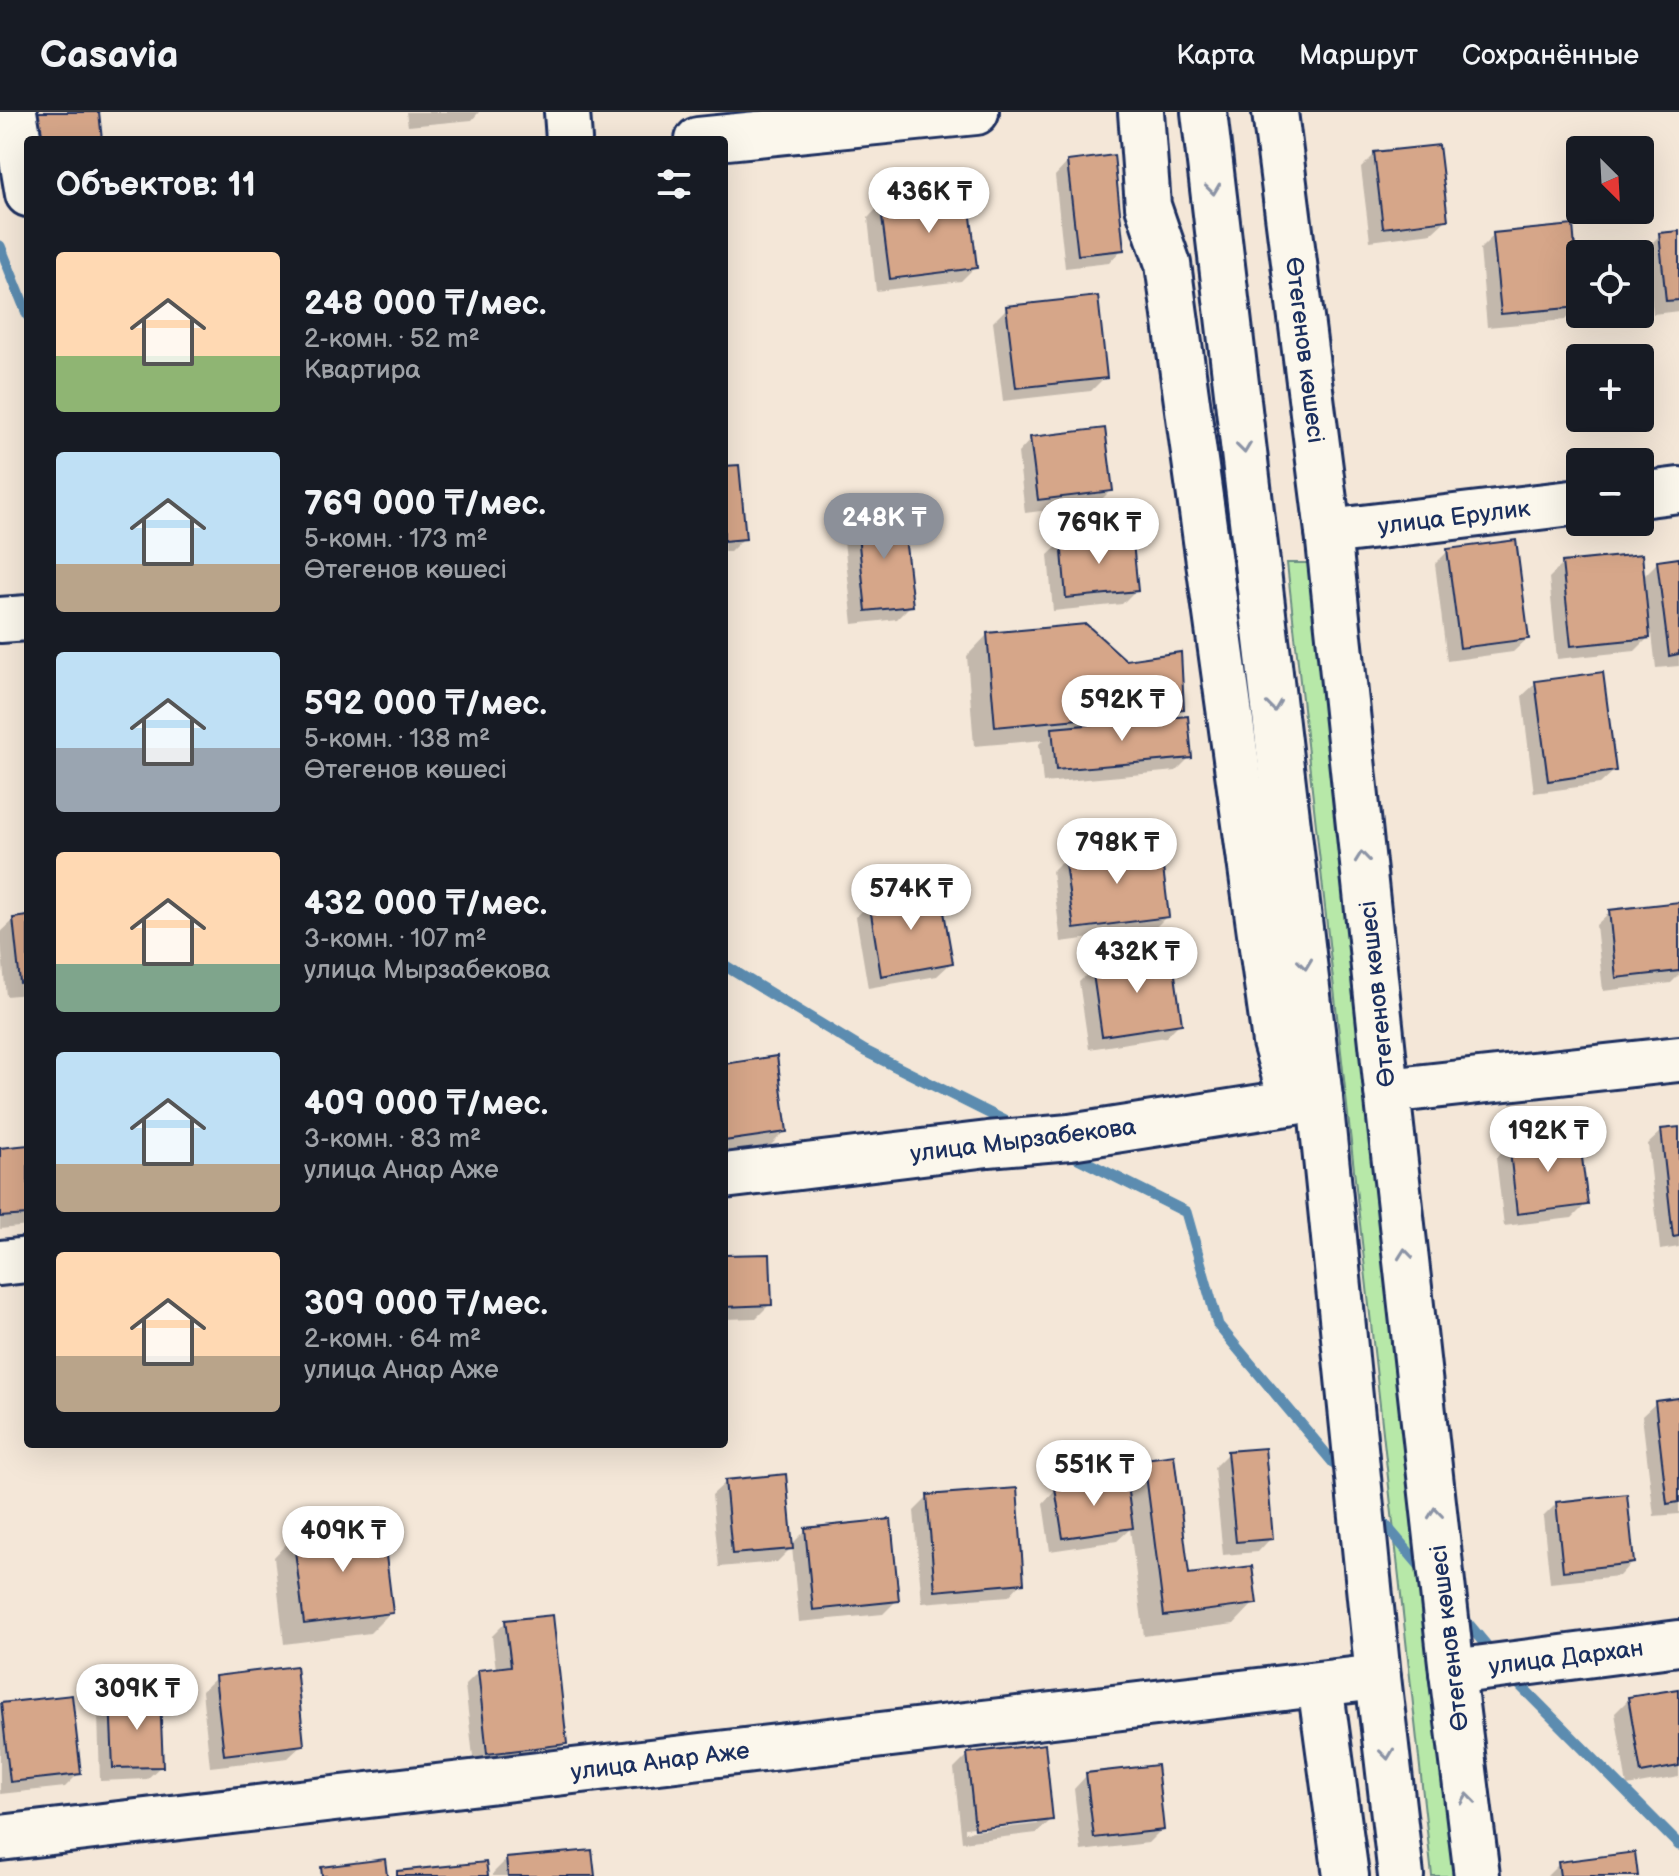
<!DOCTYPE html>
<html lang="ru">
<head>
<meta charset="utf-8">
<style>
  :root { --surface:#171b24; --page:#20242c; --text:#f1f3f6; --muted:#9ea1a6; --line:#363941; --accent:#8c9099 }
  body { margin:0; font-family:"Balsamiq Sans",sans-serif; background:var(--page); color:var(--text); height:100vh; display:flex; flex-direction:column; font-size:30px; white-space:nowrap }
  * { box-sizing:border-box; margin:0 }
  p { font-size:26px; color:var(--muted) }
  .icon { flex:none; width:44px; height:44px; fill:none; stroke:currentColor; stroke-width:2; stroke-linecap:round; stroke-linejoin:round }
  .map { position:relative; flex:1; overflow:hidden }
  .sheet { position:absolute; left:24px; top:24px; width:704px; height:1312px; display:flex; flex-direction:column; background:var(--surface); border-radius:8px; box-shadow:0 8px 32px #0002 }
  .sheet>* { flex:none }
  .needle { width:52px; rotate:156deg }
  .tools { position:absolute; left:1566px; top:24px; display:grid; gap:16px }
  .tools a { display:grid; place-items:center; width:88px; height:88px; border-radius:8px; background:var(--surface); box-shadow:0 8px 32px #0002; font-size:40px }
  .price { position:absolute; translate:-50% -68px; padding:0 18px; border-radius:28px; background:#fff; color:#222; font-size:26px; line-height:52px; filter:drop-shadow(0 2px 4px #0008) }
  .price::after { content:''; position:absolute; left:50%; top:48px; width:24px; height:18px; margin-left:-12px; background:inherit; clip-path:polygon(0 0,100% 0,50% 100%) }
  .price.on { background:var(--accent); color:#fff }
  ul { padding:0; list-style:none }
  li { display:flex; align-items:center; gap:24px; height:200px; padding:0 32px }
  li span { display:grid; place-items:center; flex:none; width:224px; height:160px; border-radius:8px; color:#555 }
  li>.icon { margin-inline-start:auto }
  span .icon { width:96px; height:96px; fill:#fffc; stroke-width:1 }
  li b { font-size:34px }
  h2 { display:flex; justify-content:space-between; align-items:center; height:96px; padding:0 32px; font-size:34px }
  header { display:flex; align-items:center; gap:48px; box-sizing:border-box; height:112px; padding:0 40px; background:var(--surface); border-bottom:2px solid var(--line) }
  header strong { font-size:38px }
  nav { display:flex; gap:44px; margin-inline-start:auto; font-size:28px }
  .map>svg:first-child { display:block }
  .green { fill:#b7e8a8; stroke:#698c83; stroke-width:2 }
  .shadow { fill:#0003; fill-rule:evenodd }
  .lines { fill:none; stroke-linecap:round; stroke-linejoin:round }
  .stream { stroke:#5b8cb0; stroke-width:11 }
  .building { fill:#d6a689; stroke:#1b2f5e; stroke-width:2 }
  .minor-casing { stroke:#1b2f5e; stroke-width:50 }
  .secondary-casing { stroke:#1b2f5e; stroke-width:50 }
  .minor { stroke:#fbf7ec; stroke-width:44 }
  .secondary { stroke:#fbf7ec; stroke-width:44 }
  .oneway { stroke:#8b93a5 }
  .labels { text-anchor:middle; stroke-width:6; stroke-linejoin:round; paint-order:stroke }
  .street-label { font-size:24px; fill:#1b2f5e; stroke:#fbf7ec }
</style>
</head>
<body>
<header>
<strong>Casavia</strong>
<nav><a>Карта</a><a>Маршрут</a><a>Сохранённые</a></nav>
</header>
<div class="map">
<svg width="1679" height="1764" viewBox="0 0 1679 1764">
  <rect width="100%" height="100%" fill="#f4e7d8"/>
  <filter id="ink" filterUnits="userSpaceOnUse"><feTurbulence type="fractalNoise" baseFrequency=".0125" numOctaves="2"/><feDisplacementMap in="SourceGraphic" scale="16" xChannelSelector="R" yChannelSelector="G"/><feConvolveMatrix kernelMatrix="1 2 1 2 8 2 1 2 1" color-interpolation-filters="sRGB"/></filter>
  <g filter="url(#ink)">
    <path class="green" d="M1287,451H1310L1454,1764H1432Z"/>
    <path class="shadow" d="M406,0H479L472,8L408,14Z
      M1375,42L1446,108L1432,121L1370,129L1361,56Z
      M1068,50L1122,137L1109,151L1065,156L1055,64Z
      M881,92L975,155L961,169L876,179L868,106Z
      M1679,121V199L1653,202L1646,137L1660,123Z
      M1494,123L1578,194L1565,208L1487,215L1480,137Z
      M1007,196L1105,265L1091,279L1003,289L993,210Z
      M1031,327L1111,378L1097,392L1025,401L1018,341Z
      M724,356L744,426L730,440H724Z
      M857,406L911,493L897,507L853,512L843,420Z
      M1062,430L1136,478L1122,492L1053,499L1048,443Z
      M1448,439L1527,527L1513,540L1447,549L1435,452Z
      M1679,448V554L1656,556L1652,522L1635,539L1557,547L1549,466L1563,452L1642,466L1658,450Z
      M987,523L1182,596L1171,607L1190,645L1176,659L1043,671L1039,632L1043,628L974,634L967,544Z
      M1536,571L1614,659L1600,672L1534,681L1522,584Z
      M1065,746L1167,804L1153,818L1061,830L1052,759Z
      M870,791L951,851L937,864L868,876L856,805Z
      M1610,800L1679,804V863L1671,871L1603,879L1596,813Z
      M28,806V882L6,884L0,821L14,808Z
      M1093,857L1180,911L1166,925L1089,937L1079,870Z
      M724,954L785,1019L771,1033L724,1040Z
      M1679,1017V1135L1660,1138L1648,1032L1662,1019Z
      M1510,1032L1586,1092L1572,1106L1504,1114L1496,1046Z
      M28,1035V1114L0,1117V1038Z
      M724,1145L770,1192L756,1206L724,1207Z
      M1679,1288V1402L1654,1404L1642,1304L1656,1291Z
      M1228,1341L1271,1426L1258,1440L1223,1443L1214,1355Z
      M1145,1349L1187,1465L1254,1491L1234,1512L1144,1524L1130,1417L1117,1429L1050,1439L1043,1391L1056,1377L1126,1368Z
      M726,1370L791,1433L806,1418L897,1488L883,1502L799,1510L792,1435L777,1450L719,1455L712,1383Z
      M928,1385L1022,1470L1009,1484L922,1491L914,1399Z
      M1557,1391L1632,1450L1619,1464L1550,1471L1543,1405Z
      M294,1424L391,1500L370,1521L284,1532L274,1445Z
      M506,1510L565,1631L551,1645L474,1654L465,1573L479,1559L496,1558L492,1524Z
      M216,1566L302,1633L288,1646L210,1655L202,1579Z
      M1679,1579V1665L1627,1674L1615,1601L1629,1587Z
      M111,1588L161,1654L147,1667L100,1669L98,1602Z
      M2,1593L79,1661L65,1675L0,1682V1595Z
      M968,1643L1051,1708L1037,1721L962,1730L954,1657ZM1038,1708V1712L965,1720V1716Z
      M1087,1663L1162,1717L1148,1731L1081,1739L1074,1677Z
      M507,1747L593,1764H493V1761Z
      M1559,1752L1636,1764H1547Z"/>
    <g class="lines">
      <path class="stream" d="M0,134L28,204
        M724,853L865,939L1017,1015
        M1068,1041L1186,1100L1218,1213L1342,1361
        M1376,1402L1427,1462
        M1461,1503L1496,1545
        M1512,1565L1679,1733"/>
    </g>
    <path class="building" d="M38,0H99L102,28H41Z
      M1439,33L1448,108L1383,116L1374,40Z
      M1114,43L1124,138L1078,143L1067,49Z
      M968,79L977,156L890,167L880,90Z
      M1573,113L1580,195L1501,202L1493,121Z
      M1679,119V188L1666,189L1659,121Z
      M1098,184L1107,266L1016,276L1006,194Z
      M1105,316L1113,379L1038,388L1030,325Z
      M739,353L746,427L724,429V354Z
      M902,399L913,494L866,499L856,404Z
      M1132,421L1138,479L1066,486L1061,428Z
      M1516,428L1529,527L1460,536L1447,437Z
      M1642,442L1650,526L1571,534L1562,450Z
      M1679,446V542L1669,544L1657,449Z
      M1086,512L1126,548L1181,540L1184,597L995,615L987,521Z
      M1603,560L1616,659L1548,669L1535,569Z
      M1188,604L1192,646L1056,658L1052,616Z
      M1160,731L1169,805L1074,817L1064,744Z
      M940,777L953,851L881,864L869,789Z
      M1679,790V859L1616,866L1609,798Z
      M28,804V870L20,871L13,806Z
      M1172,842L1182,912L1102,924L1092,855Z
      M777,944L787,1020L724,1029V952Z
      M1679,1015V1124L1673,1125L1661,1017Z
      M1579,1022L1588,1093L1517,1102L1509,1030Z
      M28,1033V1103L0,1105V1036Z
      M770,1142L772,1193L724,1195V1143Z
      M1679,1286V1390L1667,1392L1655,1289Z
      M1265,1336L1273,1427L1236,1430L1227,1339Z
      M1174,1343L1189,1462L1252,1454L1257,1492L1164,1504L1144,1347Z
      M786,1362L793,1437L732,1442L725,1368Z
      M1126,1366L1133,1416L1063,1426L1055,1376Z
      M1017,1376L1024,1471L935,1479L927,1383Z
      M1627,1382L1634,1451L1563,1459L1556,1390Z
      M891,1407L899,1489L813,1498L805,1416Z
      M382,1411L393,1501L304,1512L293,1422Z
      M553,1503L567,1632L487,1642L478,1558L511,1554L505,1508Z
      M296,1554L304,1633L224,1643L215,1564Z
      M1679,1577V1654L1641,1661L1628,1585Z
      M72,1583L81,1662L10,1670L1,1591Z
      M160,1584L163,1655L113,1656L110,1586Z
      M1045,1632L1053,1708L975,1717L967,1641Z
      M1157,1653L1164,1718L1094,1726L1086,1661Z
      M592,1738L595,1764H508L506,1746Z
      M1635,1740L1638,1764H1560L1558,1750Z
      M385,1747L387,1764H322L321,1755Z
      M486,1750L488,1764H397V1759Z"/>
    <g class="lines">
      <defs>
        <path id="minor" d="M14,0L28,82
          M567,0L569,28
          M1141,0L1148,94L1168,152L1275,930L1292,990
          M698,28L976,0
          M1640,383L1679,378
          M1328,420L1580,390
          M0,508L28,506
          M1387,979L1679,947
          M724,1064L988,1032L1070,1025L1320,986
          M0,1151L28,1148
          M1452,1560L1679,1531
          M1320,1572L1346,1764
          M0,1726L1378,1565"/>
        <path id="secondary" d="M1204,0L1320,986L1378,1565L1401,1764
          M1275,0L1328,420L1387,979L1452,1560L1477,1764"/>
      </defs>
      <use href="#minor" class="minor-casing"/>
      <use href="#secondary" class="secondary-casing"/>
      <use href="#minor" class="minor"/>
      <use href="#secondary" class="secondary"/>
    </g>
    <defs><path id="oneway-chevron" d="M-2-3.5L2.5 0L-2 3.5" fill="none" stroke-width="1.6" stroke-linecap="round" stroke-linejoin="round" transform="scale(2)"/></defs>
    <g class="oneway">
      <use href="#oneway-chevron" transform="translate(1213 77) rotate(83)"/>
      <use href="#oneway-chevron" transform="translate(1244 336) rotate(83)"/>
      <use href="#oneway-chevron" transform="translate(1274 594) rotate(83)"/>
      <use href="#oneway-chevron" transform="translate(1362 745) rotate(-96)"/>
      <use href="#oneway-chevron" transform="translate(1305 852) rotate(83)"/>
      <use href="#oneway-chevron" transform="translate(1405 1142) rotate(-96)"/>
      <use href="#oneway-chevron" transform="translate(1435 1401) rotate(-96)"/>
      <use href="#oneway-chevron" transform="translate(1387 1642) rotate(83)"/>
      <use href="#oneway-chevron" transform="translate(1468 1687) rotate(-97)"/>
    </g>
  </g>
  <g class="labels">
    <g class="street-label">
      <text transform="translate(1305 238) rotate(83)" y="8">Өтегенов көшесі</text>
      <text transform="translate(1454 405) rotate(-7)" y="8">улица Ерулик</text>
      <text transform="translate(1377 882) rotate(-96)" y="8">Өтегенов көшесі</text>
      <text transform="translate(1023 1028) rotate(-7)" y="8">улица Мырзабекова</text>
      <text transform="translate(1449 1526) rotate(-97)" y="8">Өтегенов көшесі</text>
      <text transform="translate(1566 1545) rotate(-7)" y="8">улица Дархан</text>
      <text transform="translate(660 1649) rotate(-7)" y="8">улица Анар Аже</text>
    </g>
  </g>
</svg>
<div class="tools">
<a><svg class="needle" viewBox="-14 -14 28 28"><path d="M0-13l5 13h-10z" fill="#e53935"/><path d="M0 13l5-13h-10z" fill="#9ea1a6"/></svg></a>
<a><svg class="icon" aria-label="locate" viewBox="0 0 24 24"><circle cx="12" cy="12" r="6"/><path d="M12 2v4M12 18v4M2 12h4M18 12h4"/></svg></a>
<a>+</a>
<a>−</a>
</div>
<b class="price" style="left:929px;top:123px">436K ₸</b>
<b class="price on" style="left:884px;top:449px">248K ₸</b>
<b class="price" style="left:1099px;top:454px">769K ₸</b>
<b class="price" style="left:1122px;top:631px">592K ₸</b>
<b class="price" style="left:1117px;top:774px">798K ₸</b>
<b class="price" style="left:911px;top:820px">574K ₸</b>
<b class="price" style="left:1137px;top:883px">432K ₸</b>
<b class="price" style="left:1548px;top:1062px">192K ₸</b>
<b class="price" style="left:1094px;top:1396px">551K ₸</b>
<b class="price" style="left:343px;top:1462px">409K ₸</b>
<b class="price" style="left:137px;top:1620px">309K ₸</b>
<section class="sheet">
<h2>Объектов: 11<svg class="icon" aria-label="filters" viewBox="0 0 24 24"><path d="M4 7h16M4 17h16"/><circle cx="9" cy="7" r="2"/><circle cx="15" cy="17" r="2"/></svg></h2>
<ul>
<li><span style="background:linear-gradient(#ffd9b3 65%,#8fb573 0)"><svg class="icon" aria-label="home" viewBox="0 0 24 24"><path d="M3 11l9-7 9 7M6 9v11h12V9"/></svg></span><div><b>248 000 ₸/мес.</b><p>2-комн. · 52 m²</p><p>Квартира</p></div></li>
<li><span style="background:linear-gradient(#bfe0f5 70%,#b9a48a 0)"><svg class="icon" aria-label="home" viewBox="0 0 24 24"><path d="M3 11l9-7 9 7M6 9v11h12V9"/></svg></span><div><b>769 000 ₸/мес.</b><p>5-комн. · 173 m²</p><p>Өтегенов көшесі</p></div></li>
<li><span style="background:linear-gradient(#bfe0f5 60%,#9aa5b1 0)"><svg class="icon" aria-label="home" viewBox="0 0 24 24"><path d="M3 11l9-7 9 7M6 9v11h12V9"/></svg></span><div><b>592 000 ₸/мес.</b><p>5-комн. · 138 m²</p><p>Өтегенов көшесі</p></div></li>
<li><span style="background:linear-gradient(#ffd9b3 70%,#7fa58c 0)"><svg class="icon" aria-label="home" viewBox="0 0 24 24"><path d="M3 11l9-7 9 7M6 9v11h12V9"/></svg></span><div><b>432 000 ₸/мес.</b><p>3-комн. · 107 m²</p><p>улица Мырзабекова</p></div></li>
<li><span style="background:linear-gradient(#bfe0f5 70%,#b9a48a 0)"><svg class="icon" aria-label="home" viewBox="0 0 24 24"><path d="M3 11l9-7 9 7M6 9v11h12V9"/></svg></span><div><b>409 000 ₸/мес.</b><p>3-комн. · 83 m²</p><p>улица Анар Аже</p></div></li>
<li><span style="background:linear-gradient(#ffd9b3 65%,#b9a48a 0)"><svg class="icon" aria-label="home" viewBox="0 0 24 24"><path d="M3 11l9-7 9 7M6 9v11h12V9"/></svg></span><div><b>309 000 ₸/мес.</b><p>2-комн. · 64 m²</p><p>улица Анар Аже</p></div></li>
</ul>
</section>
</div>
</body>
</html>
